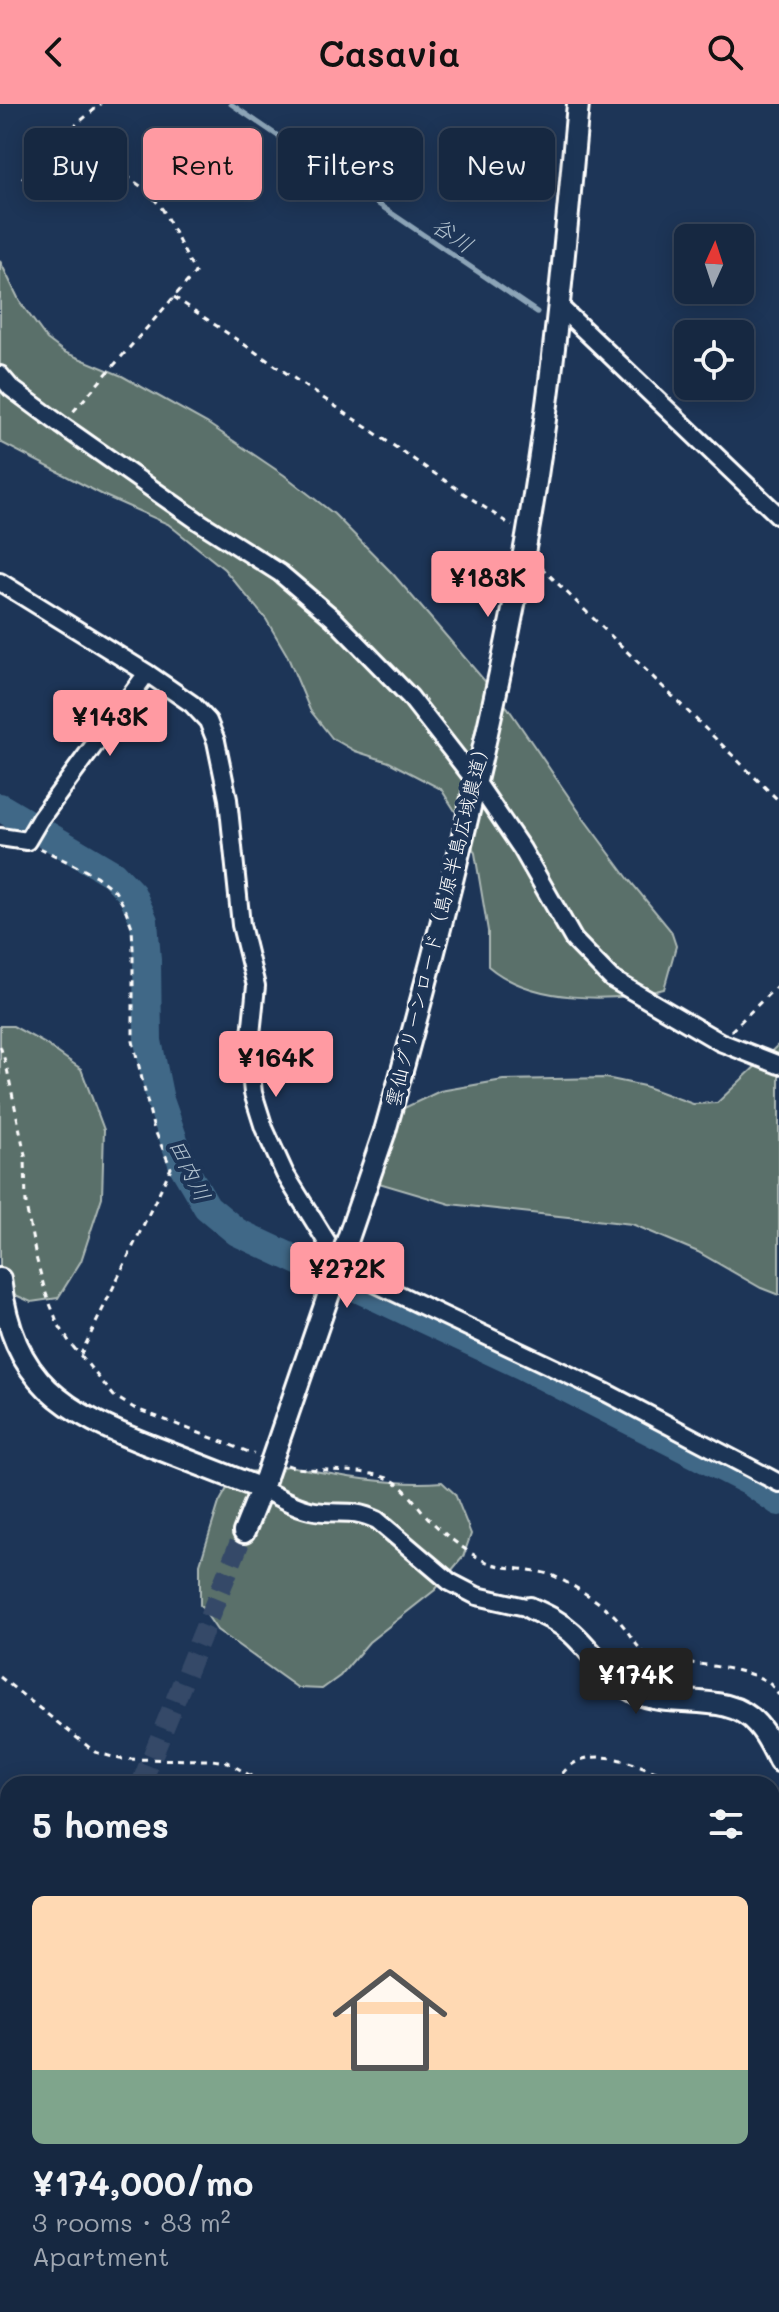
<!DOCTYPE html>
<html lang="en">
<head>
<meta charset="utf-8">
<style>
  :root { --surface:#162841; --page:#23344c; --text:#f1f3f6; --muted:#9ea6b1; --line:#35445a; --accent:#ff9aa2 }
  body { margin:0; font-family:Mali,"Klee One",sans-serif; background:var(--page); color:var(--text); height:100vh; display:flex; flex-direction:column; font-size:30px; white-space:nowrap }
  * { box-sizing:border-box; margin:0 }
  p { font-size:26px; color:var(--muted) }
  .icon { flex:none; width:44px; height:44px; fill:none; stroke:currentColor; stroke-width:2; stroke-linecap:round; stroke-linejoin:round }
  .map { position:relative; flex:1; overflow:hidden }
  .details { position:absolute; left:0px; top:1672px; width:780px; height:536px; display:flex; flex-direction:column; background:var(--surface); border-radius:24px 24px 0 0; box-shadow:0 4px 20px #0003,0 0 0 2px var(--line) }
  .details>* { flex:none }
  .banner { position:absolute; left:24px; top:24px; width:732px; height:72px; display:flex; gap:16px }
  .needle { width:52px; rotate:3deg }
  .buttons { position:absolute; left:674px; top:120px; display:grid; gap:16px }
  .buttons a { display:grid; place-items:center; width:80px; height:80px; border-radius:12px; background:var(--surface); box-shadow:0 4px 20px #0003,0 0 0 2px var(--line); font-size:40px }
  .price { position:absolute; translate:-50% -68px; padding:0 18px; border-radius:8px; background:var(--accent); color:#111; font-size:26px; line-height:52px; filter:drop-shadow(0 2px 4px #0008) }
  .price::after { content:''; position:absolute; left:50%; top:48px; width:24px; height:18px; margin-left:-12px; background:inherit; clip-path:polygon(0 0,100% 0,50% 100%) }
  .price.on { background:#222; color:#fff }
  ul { padding:0; list-style:none }
  li { display:grid; align-content:center; gap:16px; height:424px; padding:0 32px }
  li+li { border-top:2px solid var(--line) }
  li span { display:grid; place-items:center; height:248px; border-radius:12px; color:#555 }
  li>.icon { margin-inline-start:auto }
  span .icon { width:144px; height:144px; fill:#fffc; stroke-width:1 }
  li b { font-size:34px }
  h2 { display:flex; justify-content:space-between; align-items:center; height:96px; padding:0 32px; font-size:34px }
  .tag { padding:0 28px; border-radius:12px; background:var(--surface); box-shadow:0 4px 20px #0003,0 0 0 2px var(--line); font-size:28px; line-height:72px }
  .tag.on { background:var(--accent); color:#111 }
  header { display:flex; justify-content:space-between; align-items:center; height:104px; padding:0 32px; background:var(--accent); color:#111; font-size:36px; font-weight:600 }
  .map>svg:first-child { display:block }
  .green { fill:#5a706b; stroke:#acb8b5; stroke-width:2 }
  .lines { fill:none; stroke-linecap:round; stroke-linejoin:round }
  .stream { stroke:#8ca4b7; stroke-width:5 }
  .river { stroke:#406887; stroke-width:28 }
  .tertiary-tunnel { stroke:#344968; stroke-width:20; stroke-dasharray:20 10; stroke-linecap:butt }
  .minor-casing { stroke:#fff; stroke-width:22 }
  .tertiary-casing { stroke:#fff; stroke-width:26 }
  .path { stroke:#fff; stroke-width:3; stroke-dasharray:6 6; stroke-linecap:butt }
  .minor { stroke:#1d3557; stroke-width:16 }
  .tertiary { stroke:#1d3557; stroke-width:20 }
  .tertiary-bridge-casing { stroke:#fff; stroke-width:26; stroke-linecap:butt }
  .tertiary-bridge { stroke:#1d3557; stroke-width:20 }
  .labels { text-anchor:middle; stroke-width:8; stroke-linejoin:round; paint-order:stroke }
  .street-label { font-size:20px; fill:#fff; stroke:#1d3557 }
  .water-label { font-size:22px; font-style:italic; fill:#b3c3cf; stroke:#1d3557 }
</style>
</head>
<body>
<header><svg class="icon" aria-label="back" viewBox="0 0 24 24"><path d="M15 5l-7 7 7 7"/></svg>Casavia<svg class="icon" aria-label="search" viewBox="0 0 24 24"><circle cx="10" cy="10" r="6"/><path d="M15 15l6 6"/></svg></header>
<div class="map">
<svg width="779" height="2208" viewBox="0 0 779 2208">
  <rect width="100%" height="100%" fill="#1d3557"/>
  <filter id="ink" filterUnits="userSpaceOnUse"><feTurbulence type="fractalNoise" baseFrequency=".0125" numOctaves="2"/><feDisplacementMap in="SourceGraphic" scale="16" xChannelSelector="R" yChannelSelector="G"/><feConvolveMatrix kernelMatrix="1 2 1 2 8 2 1 2 1" color-interpolation-filters="sRGB"/></filter>
  <g filter="url(#ink)">
    <path class="green" d="M0,157L20,198L47,235L64,248L122,272L207,319L284,371L334,410L393,470L508,604L584,715L630,777L671,827L676,842L664,885C612,899 531,899 488,862V827L475,749L457,710L441,685L389,658L355,647L332,634L310,606L287,551L266,515L224,465L168,420L105,392L0,338Z
      M0,922H13L44,939L81,965L104,1026L102,1093L81,1157L58,1194L31,1198L0,1184Z
      M779,940V1191L761,1184L698,1148L632,1120L450,1100L372,1077L367,1062L368,1041L385,1013L440,987L503,976L606,974L644,982L693,1000L717,999Z
      M289,1362C339,1372 390,1382 442,1378L455,1390L471,1430L463,1453L435,1486L369,1538L340,1572L322,1585L298,1584L217,1526L200,1501V1460L219,1399L235,1370Z
      M772,1955L779,1961V2208H656L663,2200H772Z
      M8,2168V2200H523L538,2208H0V2177Z"/>
    <g class="lines">
      <path class="stream" d="M231,0L537,208"/>
      <path class="river" d="M0,703L113,770L132,790L144,817L147,856L148,937L160,996L183,1062L207,1103L237,1128L521,1261L750,1378L779,1398"/>
      <path class="tertiary-tunnel" d="M141,1680L244,1428
        M0,1942L8,1928"/>
      <defs>
        <path id="minor" d="M560,203L779,412
          M0,271L11,284L61,321L198,417L280,469L333,514L410,593L477,679L522,745L574,836L612,875L720,938L779,961
          M0,478L147,569L192,600L208,617L216,637L228,695L241,821L256,882L249,950L253,989L264,1024L285,1070L343,1164L607,1289L779,1379
          M0,733L27,737L40,715L147,569
          M262,1385C279,1393 296,1404 315,1407C341,1411 351,1404 377,1416L450,1478L477,1492L530,1504
          M0,1748L8,1756
          M324,2200L328,2208"/>
        <path id="tertiary" d="M385,1027C441,831 490,634 527,433C552,290 565,145 578,0
          M0,1175C13,1279 63,1308 154,1343C190,1357 226,1371 262,1385
          M244,1428L266,1373
          M530,1504C545,1511 559,1517 572,1529C593,1548 608,1575 635,1588C672,1606 728,1586 757,1620C767,1631 773,1644 779,1657"/>
      </defs>
      <use href="#minor" class="minor-casing"/>
      <use href="#tertiary" class="tertiary-casing"/>
      <path class="path" d="M67,30L149,88L163,106L195,169L72,309
        M22,75L43,48L101,0
        M174,193L512,422
        M541,463L779,697
        M40,744L96,772L115,787L125,804L132,823L133,845V937L153,1022L171,1064L81,1250
        M731,927L779,880
        M0,942L6,960L25,1051L26,1102L36,1153L45,1187L58,1220L70,1239L114,1292L134,1304L254,1350
        M287,1361L296,1364C321,1367 364,1365 387,1374C406,1381 417,1403 431,1417C444,1430 463,1445 479,1454C502,1468 532,1462 556,1473C575,1482 609,1503 621,1519C631,1531 635,1542 648,1552C678,1560 750,1561 771,1581C774,1584 776,1588 779,1591
        M0,1573L95,1648L120,1655L212,1656L227,1658L265,1680
        M556,1680C581,1628 645,1664 683,1680
        M772,1718L779,1721"/>
      <use href="#minor" class="minor"/>
      <use href="#tertiary" class="tertiary"/>
      <defs>
        <path id="tertiary-bridge" d="M267,1370L385,1027"/>
      </defs>
      <use href="#tertiary-bridge" class="tertiary-bridge-casing"/>
      <use href="#tertiary-bridge" class="tertiary-bridge"/>
    </g>
  </g>
  <g class="labels">
    <g class="street-label">
      <text transform="translate(438 819) rotate(-76)" y="7">雲仙グリーンロード（島原半島広域農道）</text>
    </g>
    <g class="water-label">
      <text transform="translate(453 131) rotate(34)" y="8">谷川</text>
      <text transform="translate(190 1066) rotate(64)" y="8">田内川</text>
    </g>
  </g>
</svg>
<div class="buttons">
<a><svg class="needle" viewBox="-14 -14 28 28"><path d="M0-13l5 13h-10z" fill="#e53935"/><path d="M0 13l5-13h-10z" fill="#9ea6b1"/></svg></a>
<a><svg class="icon" aria-label="locate" viewBox="0 0 24 24"><circle cx="12" cy="12" r="6"/><path d="M12 2v4M12 18v4M2 12h4M18 12h4"/></svg></a>
</div>
<b class="price" style="left:488px;top:515px">¥183K</b>
<b class="price" style="left:110px;top:654px">¥143K</b>
<b class="price" style="left:276px;top:995px">¥164K</b>
<b class="price" style="left:347px;top:1206px">¥272K</b>
<b class="price on" style="left:636px;top:1612px">¥174K</b>
<div class="banner">
<a class="tag">Buy</a>
<a class="tag on">Rent</a>
<a class="tag">Filters</a>
<a class="tag">New</a>
</div>
<section class="details">
<h2>5 homes<svg class="icon" aria-label="filters" viewBox="0 0 24 24"><path d="M4 7h16M4 17h16"/><circle cx="9" cy="7" r="2"/><circle cx="15" cy="17" r="2"/></svg></h2>
<ul>
<li><span style="background:linear-gradient(#ffd9b3 70%,#7fa58c 0)"><svg class="icon" aria-label="home" viewBox="0 0 24 24"><path d="M3 11l9-7 9 7M6 9v11h12V9"/></svg></span><div><b>¥174,000/mo</b><p>3 rooms · 83 m²</p><p>Apartment</p></div></li>
</ul>
</section>
</div>
</body>
</html>
